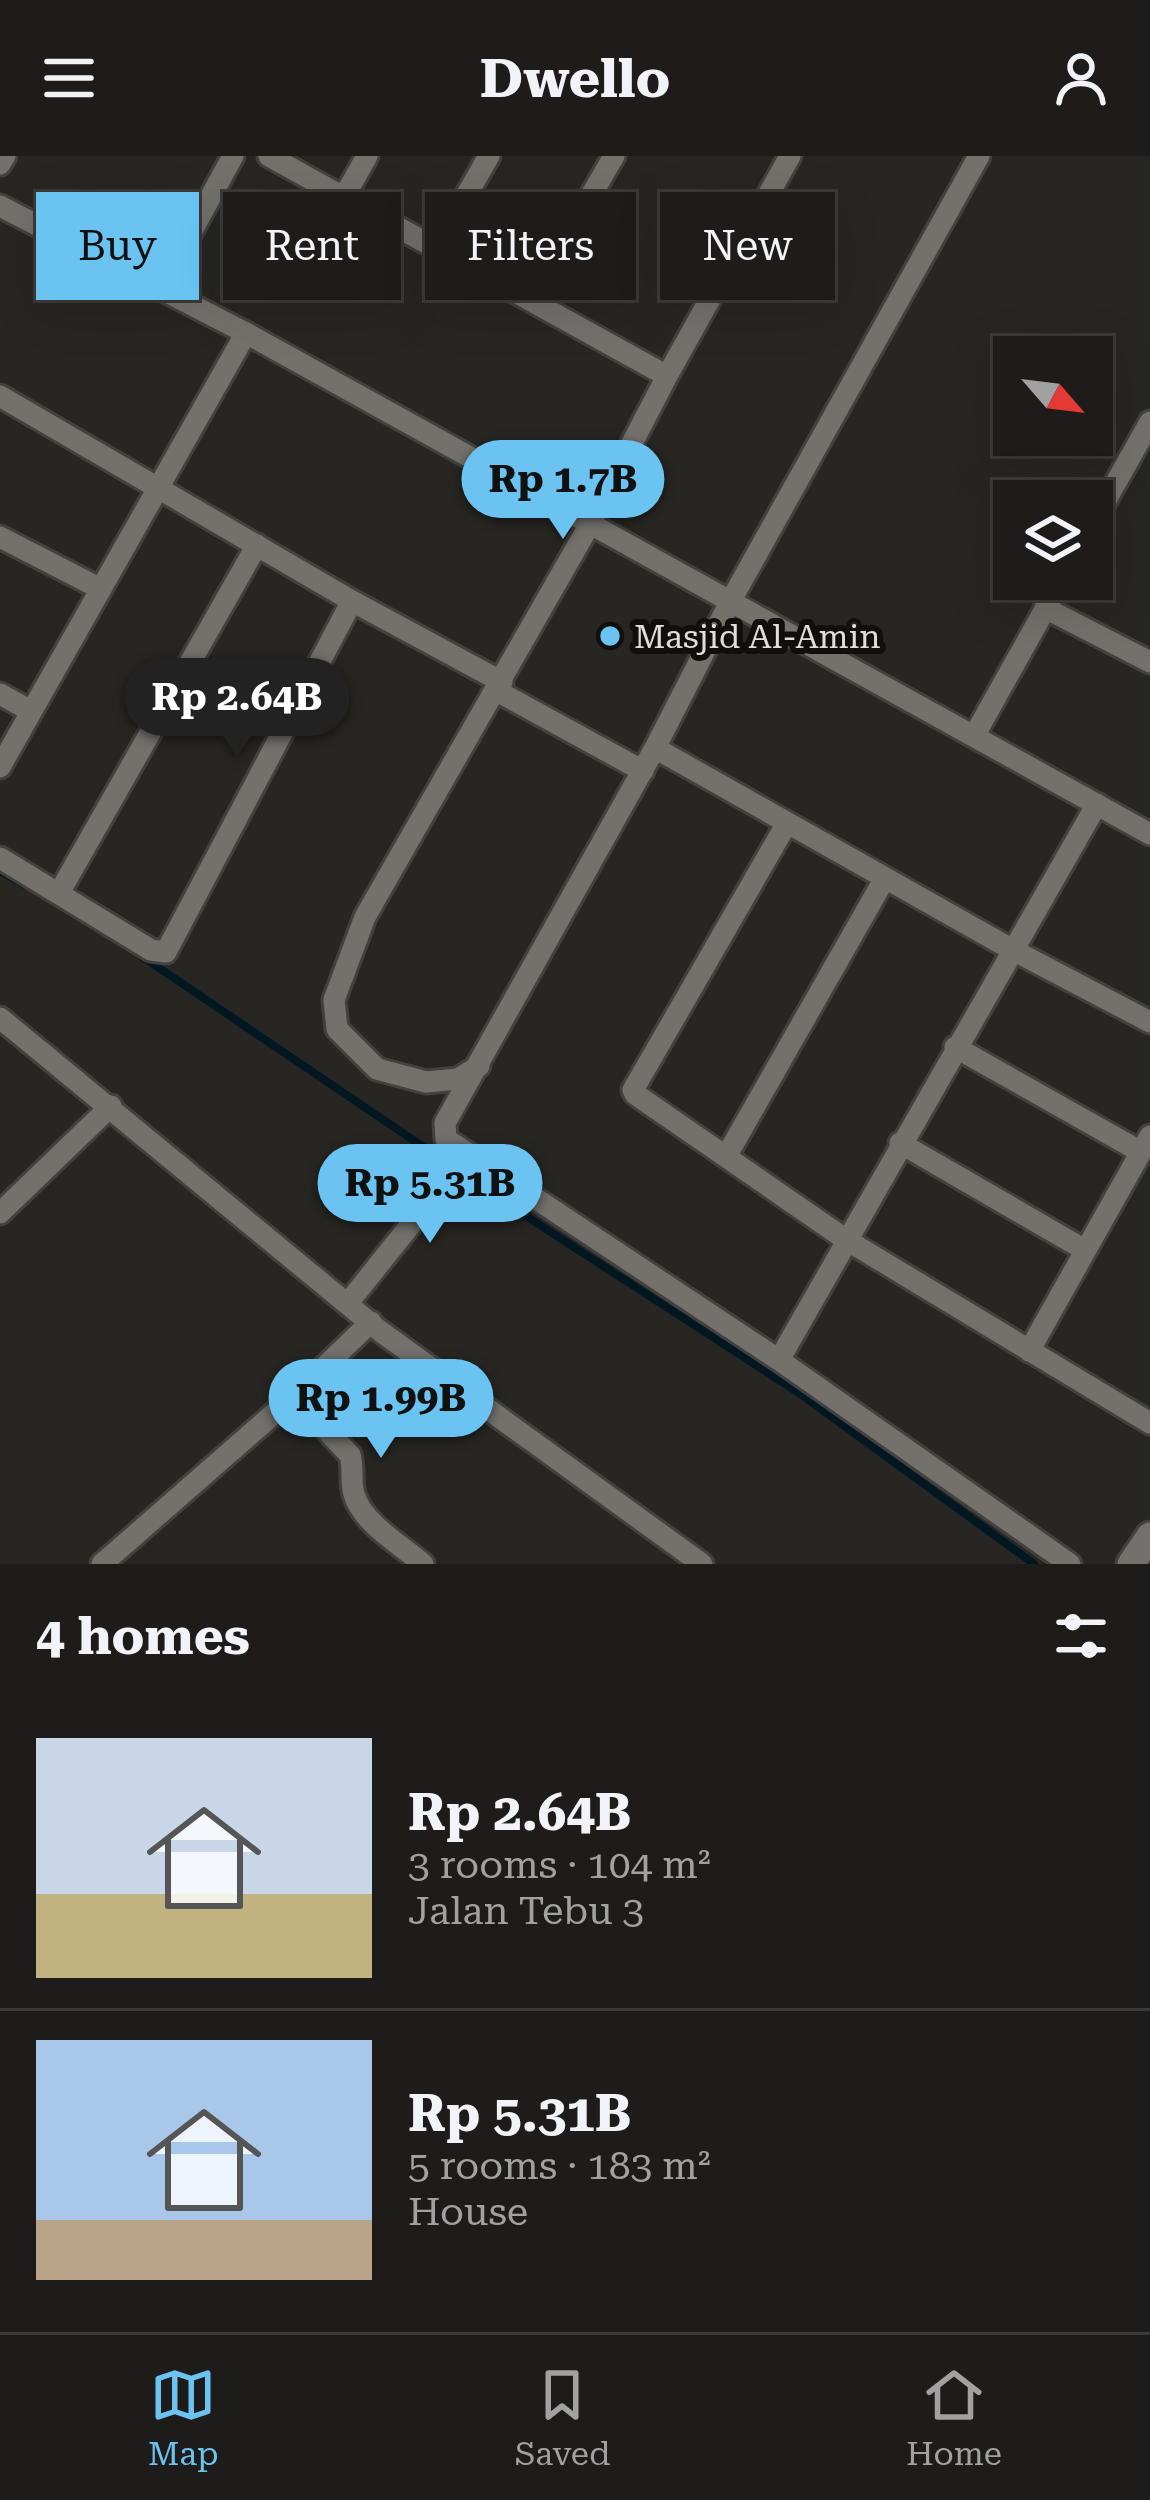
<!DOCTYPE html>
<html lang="en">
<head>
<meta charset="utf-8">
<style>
  :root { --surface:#1e1c1a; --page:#262523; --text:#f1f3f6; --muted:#a1a1a2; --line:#3c3a39; --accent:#6ac3f1 }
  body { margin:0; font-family:"Roboto Serif",serif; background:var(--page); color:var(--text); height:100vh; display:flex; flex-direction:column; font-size:45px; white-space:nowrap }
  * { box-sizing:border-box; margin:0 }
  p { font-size:39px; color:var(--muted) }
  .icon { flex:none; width:66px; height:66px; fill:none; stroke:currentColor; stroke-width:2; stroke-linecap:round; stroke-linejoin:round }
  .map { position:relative; height:1408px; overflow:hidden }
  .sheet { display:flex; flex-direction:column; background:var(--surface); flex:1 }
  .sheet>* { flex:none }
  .top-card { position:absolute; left:36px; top:36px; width:1080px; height:108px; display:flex; gap:24px }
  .needle { width:78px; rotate:118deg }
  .buttons { position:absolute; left:993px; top:180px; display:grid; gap:24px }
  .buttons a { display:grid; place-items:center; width:120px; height:120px; border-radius:0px; background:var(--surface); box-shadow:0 12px 48px #0002,0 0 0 3px var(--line); font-size:60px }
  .price { position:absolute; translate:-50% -102px; padding:0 27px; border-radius:42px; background:var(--accent); color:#111; font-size:39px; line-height:78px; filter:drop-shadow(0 3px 6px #0008) }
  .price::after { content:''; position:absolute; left:50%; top:72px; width:36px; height:27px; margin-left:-18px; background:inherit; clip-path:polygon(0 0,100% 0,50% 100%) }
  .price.active { background:#222; color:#fff }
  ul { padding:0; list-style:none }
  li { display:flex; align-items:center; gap:36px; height:300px; padding:0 36px }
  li+li { border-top:3px solid var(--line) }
  li span { display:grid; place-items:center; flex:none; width:336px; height:240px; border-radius:0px; color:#555 }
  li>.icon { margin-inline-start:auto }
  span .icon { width:144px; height:144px; fill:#fffc; stroke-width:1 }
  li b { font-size:51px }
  h2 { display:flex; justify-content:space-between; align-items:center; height:144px; padding:0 36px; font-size:51px }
  .tag { padding:0 42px; border-radius:0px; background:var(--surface); box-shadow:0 12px 48px #0002,0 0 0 3px var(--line); font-size:42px; line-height:108px }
  .tag.active { background:var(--accent); color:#111 }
  header { display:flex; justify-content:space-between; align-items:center; height:156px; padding:0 36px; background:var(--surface); font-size:54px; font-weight:700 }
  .dock { display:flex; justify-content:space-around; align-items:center; height:168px; border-top:3px solid var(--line); background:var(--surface); font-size:33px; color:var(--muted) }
  .dock a { display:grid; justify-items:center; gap:6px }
  .dock .active { color:var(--accent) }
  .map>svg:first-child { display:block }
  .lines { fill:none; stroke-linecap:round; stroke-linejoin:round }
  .stream { stroke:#011721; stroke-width:8 }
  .minor-casing { stroke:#43413e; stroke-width:27 }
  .tertiary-casing { stroke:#43413e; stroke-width:33 }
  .minor { stroke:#74716d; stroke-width:21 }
  .tertiary { stroke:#74716d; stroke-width:27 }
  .poi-dot { fill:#6ac3f1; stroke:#100f0d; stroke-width:4.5 }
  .labels { text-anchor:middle; stroke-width:12; stroke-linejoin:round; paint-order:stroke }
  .poi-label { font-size:33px; fill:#e0dedc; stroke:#100f0d; text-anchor:start }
</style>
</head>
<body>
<header><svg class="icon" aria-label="menu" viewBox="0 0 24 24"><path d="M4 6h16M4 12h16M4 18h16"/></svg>Dwello<svg class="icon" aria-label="person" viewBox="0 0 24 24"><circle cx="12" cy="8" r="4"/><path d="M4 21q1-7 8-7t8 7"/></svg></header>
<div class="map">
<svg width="1150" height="1408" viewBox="0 0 1150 1408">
  <rect width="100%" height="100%" fill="#282622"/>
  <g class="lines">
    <path class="stream" d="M0,715L25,729
      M140,799L509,1049L799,1237L1034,1408"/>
    <defs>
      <path id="minor" d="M269,0L667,220
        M979,0L730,446L655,592L445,967L446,983L779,1204L1070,1408
        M0,8L5,0
        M345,39L367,0
        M0,50L246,177L1150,678
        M437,90L489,0
        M160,133L233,0
        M531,142L614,0
        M0,240L352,445L502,526
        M1092,369L1150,266
        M0,381L99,432
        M1045,452L1150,506
        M497,535L643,615
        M0,538L31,555
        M974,580L1062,423
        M655,592L1011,793L1150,866
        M0,611L246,177
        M787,667L633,934L635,938L845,1083L1150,1267
        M0,702L151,794L166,796L352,445
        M59,737L257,389
        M0,862L380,1175L702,1408
        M955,891L1141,996
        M479,910L458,923L426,926L377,913L337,873L334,844L365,761L590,368L667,220L790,0
        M900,987L1085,1094
        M727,999L885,722
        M0,1057L111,950
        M348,1147L468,997
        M1029,1195L1150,980
        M779,1204L1097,648
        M294,1240L350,1299C354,1313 350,1325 354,1338C362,1367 401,1389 423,1408
        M102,1408L294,1240L371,1166"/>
      <path id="tertiary" d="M1131,1408L1150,1380"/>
    </defs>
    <use href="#minor" class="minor-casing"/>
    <use href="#tertiary" class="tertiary-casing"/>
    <use href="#minor" class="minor"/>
    <use href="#tertiary" class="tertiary"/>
  </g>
  <circle class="poi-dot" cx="610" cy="480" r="12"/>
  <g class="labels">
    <g class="poi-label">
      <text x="634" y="492">Masjid Al-Amin</text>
    </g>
  </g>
</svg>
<div class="buttons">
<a><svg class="needle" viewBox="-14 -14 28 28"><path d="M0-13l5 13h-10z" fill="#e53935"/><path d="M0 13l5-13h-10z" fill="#a1a1a2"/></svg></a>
<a><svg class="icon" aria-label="layers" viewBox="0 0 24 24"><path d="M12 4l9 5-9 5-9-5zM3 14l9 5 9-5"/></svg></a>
</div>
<b class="price" style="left:563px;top:386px">Rp 1.7B</b>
<b class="price active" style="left:237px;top:604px">Rp 2.64B</b>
<b class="price" style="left:430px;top:1090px">Rp 5.31B</b>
<b class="price" style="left:381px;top:1305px">Rp 1.99B</b>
<div class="top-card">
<a class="tag active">Buy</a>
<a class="tag">Rent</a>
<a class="tag">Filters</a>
<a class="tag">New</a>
</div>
</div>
<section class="sheet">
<h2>4 homes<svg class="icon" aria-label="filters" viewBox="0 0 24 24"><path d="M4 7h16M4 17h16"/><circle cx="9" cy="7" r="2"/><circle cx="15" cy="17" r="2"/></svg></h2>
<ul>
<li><span style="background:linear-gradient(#c9d6e8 65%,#c2b280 0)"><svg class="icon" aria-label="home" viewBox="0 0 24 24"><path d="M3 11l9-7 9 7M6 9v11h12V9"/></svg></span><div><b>Rp 2.64B</b><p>3 rooms · 104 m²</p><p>Jalan Tebu 3</p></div></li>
<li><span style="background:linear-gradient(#a9c7e8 75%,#b9a48a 0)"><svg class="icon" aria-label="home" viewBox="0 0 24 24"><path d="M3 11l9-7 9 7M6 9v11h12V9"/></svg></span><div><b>Rp 5.31B</b><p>5 rooms · 183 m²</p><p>House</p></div></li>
</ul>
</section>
<nav class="dock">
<a class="active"><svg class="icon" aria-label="map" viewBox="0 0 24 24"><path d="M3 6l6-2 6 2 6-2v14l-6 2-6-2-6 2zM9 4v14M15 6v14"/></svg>Map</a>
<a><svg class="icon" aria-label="saved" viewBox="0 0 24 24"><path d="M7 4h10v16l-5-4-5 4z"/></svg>Saved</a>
<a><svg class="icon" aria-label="home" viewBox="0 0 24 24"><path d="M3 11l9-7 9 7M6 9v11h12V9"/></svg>Home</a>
</nav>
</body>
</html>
